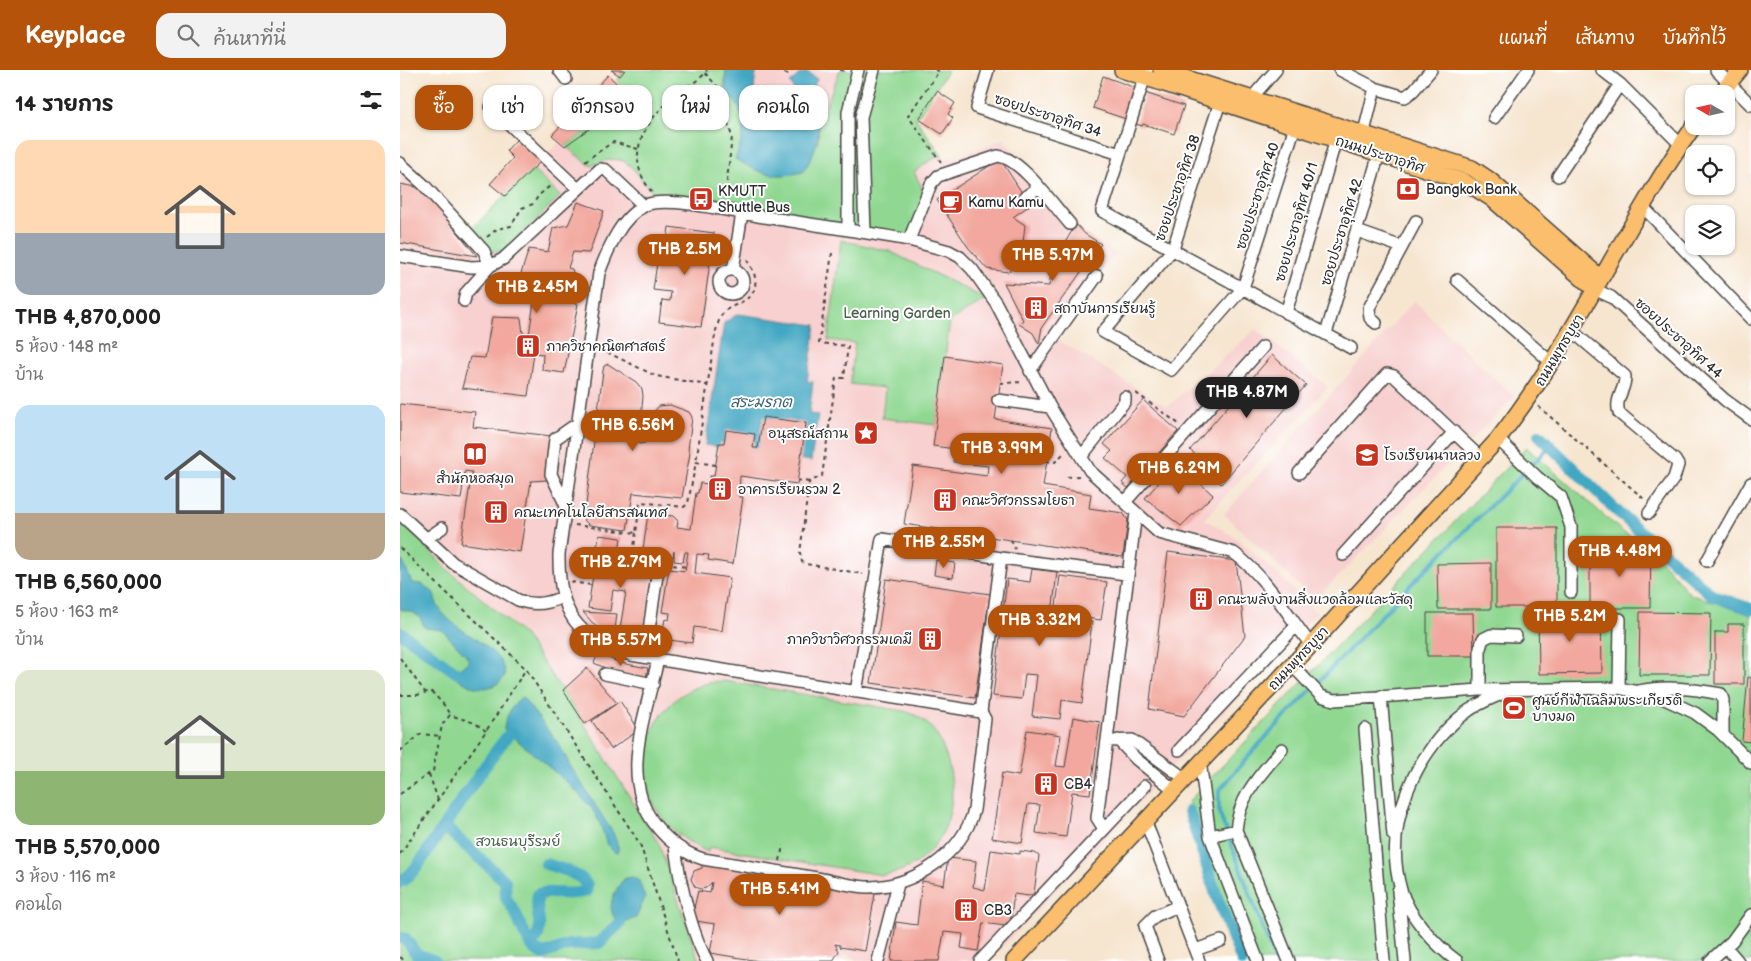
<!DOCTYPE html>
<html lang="th">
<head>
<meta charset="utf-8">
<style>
  :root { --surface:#fff; --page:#f2f2f2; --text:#222; --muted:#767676; --accent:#b45309 }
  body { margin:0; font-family:"Balsamiq Sans","Playpen Sans Thai",sans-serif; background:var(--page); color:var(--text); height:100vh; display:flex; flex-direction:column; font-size:19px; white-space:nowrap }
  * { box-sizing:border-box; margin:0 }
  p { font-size:16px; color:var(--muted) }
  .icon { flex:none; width:28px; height:28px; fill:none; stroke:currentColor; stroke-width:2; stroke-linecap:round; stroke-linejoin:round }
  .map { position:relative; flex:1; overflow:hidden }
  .details { display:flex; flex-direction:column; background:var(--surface); width:400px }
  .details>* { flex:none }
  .guide { position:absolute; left:15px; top:15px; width:475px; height:45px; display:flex; gap:10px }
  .needle { width:32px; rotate:279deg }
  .buttons { position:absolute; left:1285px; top:15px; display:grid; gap:10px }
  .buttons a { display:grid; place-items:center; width:50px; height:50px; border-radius:10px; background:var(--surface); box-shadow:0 1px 4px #0004; font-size:25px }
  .price { position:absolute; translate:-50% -42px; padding:0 11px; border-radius:18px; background:var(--accent); color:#fff; font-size:16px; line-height:32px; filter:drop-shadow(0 1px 2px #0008) }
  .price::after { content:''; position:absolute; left:50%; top:30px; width:15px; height:11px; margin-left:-8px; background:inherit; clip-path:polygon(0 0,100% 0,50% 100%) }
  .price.selected { background:#222; color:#fff }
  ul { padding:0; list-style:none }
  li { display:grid; align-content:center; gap:10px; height:265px; padding:0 15px }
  li span { display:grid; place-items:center; height:155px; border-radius:15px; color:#555 }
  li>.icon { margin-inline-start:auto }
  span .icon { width:90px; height:90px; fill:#fffc; stroke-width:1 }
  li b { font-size:21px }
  h2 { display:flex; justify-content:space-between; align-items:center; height:60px; padding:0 15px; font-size:21px }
  .pill { padding:0 18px; border-radius:15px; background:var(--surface); box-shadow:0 1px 4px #0004; font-size:18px; line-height:45px }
  .pill.selected { background:var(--accent); color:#fff }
  header { display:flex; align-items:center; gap:30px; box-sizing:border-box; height:70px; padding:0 25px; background:var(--accent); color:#fff }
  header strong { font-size:24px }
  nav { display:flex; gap:28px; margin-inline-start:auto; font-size:18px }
  .search { width:350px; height:45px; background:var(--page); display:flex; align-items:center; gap:12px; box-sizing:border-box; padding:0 18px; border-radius:15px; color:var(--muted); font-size:19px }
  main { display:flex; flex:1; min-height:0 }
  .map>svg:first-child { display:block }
  .built { fill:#f7d0cf }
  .green { fill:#90d892; stroke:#5e825e }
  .water { fill:#43a7c3; stroke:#376977 }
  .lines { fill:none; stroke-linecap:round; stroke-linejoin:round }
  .stream { stroke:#43a7c3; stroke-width:4 }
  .canal { stroke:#43a7c3; stroke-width:12 }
  .building { fill:#f2a89e }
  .minor-casing { stroke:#494744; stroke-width:14 }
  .major-casing { stroke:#494744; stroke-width:18 }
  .path { stroke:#494744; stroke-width:2; stroke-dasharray:4 4; stroke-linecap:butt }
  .minor { stroke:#fff; stroke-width:11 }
  .major { stroke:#fabe6d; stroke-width:15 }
  .labels { text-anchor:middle; stroke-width:4; stroke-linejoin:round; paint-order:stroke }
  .street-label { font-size:14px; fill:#2b2b2b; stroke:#fff }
  .poi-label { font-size:14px; fill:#2b2b2b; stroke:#fff; text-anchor:start }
  .park-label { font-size:14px; fill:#495f4a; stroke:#fff }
  .water-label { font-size:15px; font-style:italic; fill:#36636f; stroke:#fff }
</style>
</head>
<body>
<header>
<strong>Keyplace</strong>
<div class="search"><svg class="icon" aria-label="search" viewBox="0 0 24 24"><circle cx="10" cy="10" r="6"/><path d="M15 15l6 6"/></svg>ค้นหาที่นี่</div>
<nav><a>แผนที่</a><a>เส้นทาง</a><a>บันทึกไว้</a></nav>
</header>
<main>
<section class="details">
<h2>14 รายการ<svg class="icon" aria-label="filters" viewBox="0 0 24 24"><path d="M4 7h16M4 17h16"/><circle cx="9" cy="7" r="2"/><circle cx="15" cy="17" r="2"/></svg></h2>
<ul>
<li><span style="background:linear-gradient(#ffd9b3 60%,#9aa5b1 0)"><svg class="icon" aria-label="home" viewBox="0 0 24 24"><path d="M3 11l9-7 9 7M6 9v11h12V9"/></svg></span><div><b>THB 4,870,000</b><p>5 ห้อง · 148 m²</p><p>บ้าน</p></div></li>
<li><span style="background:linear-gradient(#bfe0f5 70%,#b9a48a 0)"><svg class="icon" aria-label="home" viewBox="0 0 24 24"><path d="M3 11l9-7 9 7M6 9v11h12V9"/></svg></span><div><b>THB 6,560,000</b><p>5 ห้อง · 163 m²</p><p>บ้าน</p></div></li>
<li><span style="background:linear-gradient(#dfe7d0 65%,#8fb573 0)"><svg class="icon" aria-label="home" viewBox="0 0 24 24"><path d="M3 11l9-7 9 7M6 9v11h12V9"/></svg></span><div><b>THB 5,570,000</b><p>3 ห้อง · 116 m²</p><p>คอนโด</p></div></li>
</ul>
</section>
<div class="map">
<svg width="1351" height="891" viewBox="0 0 1351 891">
  <rect width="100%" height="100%" fill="#fff"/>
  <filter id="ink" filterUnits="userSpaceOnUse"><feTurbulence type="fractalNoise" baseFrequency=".02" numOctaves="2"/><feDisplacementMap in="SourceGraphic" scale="10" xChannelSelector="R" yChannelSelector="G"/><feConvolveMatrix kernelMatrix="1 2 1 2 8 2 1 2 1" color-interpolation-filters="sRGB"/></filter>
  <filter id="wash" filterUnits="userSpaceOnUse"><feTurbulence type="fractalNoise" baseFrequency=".0096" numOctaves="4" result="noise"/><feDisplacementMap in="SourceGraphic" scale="20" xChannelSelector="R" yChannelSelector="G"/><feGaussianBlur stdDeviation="1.12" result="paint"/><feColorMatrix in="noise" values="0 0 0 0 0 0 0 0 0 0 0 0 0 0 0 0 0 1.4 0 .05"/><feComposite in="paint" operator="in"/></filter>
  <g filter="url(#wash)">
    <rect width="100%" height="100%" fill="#f6e5cf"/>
    <path class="built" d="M225,0H548L516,49L543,87L556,88L603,69L685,164L715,183L657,269L767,337L856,259L928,317L804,449L836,468L874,501L917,543L589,891H457L450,884L444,885L439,891H299L259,774L173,636L124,565L47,499L0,449V87L71,159L160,72L165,76L232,28L217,11Z
      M1014,231L1114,327L915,530L824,444Z"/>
    <path class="green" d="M225,0H326C321,31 328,15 338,33C345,45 343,60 342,72L418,73L419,53L440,0H548L516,49L543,87L537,86L514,102L526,126L509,170L342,143L331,131L251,121C229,95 227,80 191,96L165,76L232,28L217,11Z
      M132,99L160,126L104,182L89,181L71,159Z
      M441,170L489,181L586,229L550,251L536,355L482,348L485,318L450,314L455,273L428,270Z
      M1126,377L1224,463L1246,473L1290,524L1351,545V891H846L788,732Z
      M0,449L47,499L124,565L173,636L259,774L299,891H0Z
      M324,611L504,641C527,647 539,664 546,686C564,737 541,798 482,805L309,777L308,782C286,772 265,757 254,735C227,682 263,613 324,611Z"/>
    <path class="water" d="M326,0H357C352,22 352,32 369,49C394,50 404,35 390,13L398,5L407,2L417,9L414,16L419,24L418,27L409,22C401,29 401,35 405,45L419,53C418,72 414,86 403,102C373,109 361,104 335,89C347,61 348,41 325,21Z
      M338,244L416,255L407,311L413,312L409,344L418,345L411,391L305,375L324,253Z
      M0,490L3,492L12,513L22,514L34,523C37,560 103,571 105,605C95,624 68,620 56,606L59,599L69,592L66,585L42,560L25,558L20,548L14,543L0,539Z
      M122,627L159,674L171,697L213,763L218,776V783L214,782L207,775L200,753L191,737L170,715L104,659C105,647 113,633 122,627Z
      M233,807L239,811L245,828L236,848L220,853C203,841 214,820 225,808Z"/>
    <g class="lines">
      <path class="stream" d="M875,891L819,742V721L850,684L1023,502L1151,376"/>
      <path class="canal" d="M1139,365L1219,443L1313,526L1351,539
        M0,562L57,603
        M789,741L817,828L842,891
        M44,756L105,811L106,828L115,842L125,865L135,880L144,884L168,875L199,873L220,853
        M0,812C14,805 25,784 34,771C59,735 82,697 110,663
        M0,868L6,869L16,884L35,891
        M131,874C148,860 133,842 138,824C154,820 170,827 186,821L187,815L181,808L168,801L146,794"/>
    </g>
    <g id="blocks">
      <path class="building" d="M211,0H225L220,6Z
        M208,5L232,28L165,76L152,65Z
        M703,6L736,18L726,49L693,38Z
        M537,21L555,33L548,44L553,48L542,64L519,49Z
        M745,23L784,36L774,64L743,54L742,56L736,54Z
        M117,69L141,91L105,126L90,114L113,88L106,81Z
        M600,89L630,135L613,147L625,155L621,190L608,202L587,199L568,177L537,130Z
        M0,114L22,118L77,186L0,173Z
        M178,132L204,141L189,183L173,182L168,198L172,199L175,209L160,222L159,229L178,234L164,303L142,300L143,284L134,283L128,326L62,318L70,287L85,288L92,247L121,248L123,264L129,265L135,225L116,219L129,179L148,182L153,158L168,155Z
        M676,154L685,164L701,174L642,257L639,274L633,263L619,254L623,250L604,213L649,216L653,193Z
        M269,157L314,163L301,257L259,252L262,230L270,231L271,222L253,220L258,186L275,188L276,179L266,178Z
        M872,285L906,315L821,414L805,400L808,396L790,380Z
        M545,286L603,295L595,349L652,358L643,416L691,424L689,438L723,443L728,450L723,487L504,454L513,396L587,406L588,396L553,392L555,379L533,376Z
        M208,294L236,312L242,319L243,326L239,374L245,373L252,344L259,336L270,335L289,342L292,347L288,380L290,383L282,428L233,423L227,460L189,455L184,450L203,301L204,296Z
        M743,330L778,361L728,418L722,413L727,407L705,388L712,381L704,374Z
        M0,334L75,342L73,357L152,366L147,410L131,411L120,482L61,473L72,402L65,401L61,429L0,422Z
        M363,347L406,353L397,414L340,406L339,427H343L333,494L308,490L309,485L297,484L295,503L330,508L322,561L294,557L292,573L261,569L265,549L269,550L270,543L262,542L269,499L285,501L288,482H285L283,492L274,491V481L273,487L269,486L268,491L242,488L248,443L273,446L278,451L277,457L291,459L296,423H298L300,413L309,414L310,406H314L319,373H324L326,360L355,364L353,378H358Z
        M777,392L813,425L781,456L745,428Z
        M1096,458H1157V537H1096Z
        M199,465L221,468L218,488L236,491L234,499L253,502L242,575L218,571L226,522L213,520L210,541L188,538Z
        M1190,477L1251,478L1250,538H1190Z
        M768,482L836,491L845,566L784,646L749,639Z
        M536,490L555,493L553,508L534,505Z
        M1091,493V539H1038L1037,494Z
        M632,499L657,502L650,560L666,562L668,549L692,552L682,633L662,630L660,649L632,646L637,605L625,604L622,629L593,626L607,509L630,512Z
        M660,506L707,512L701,550L655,544Z
        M486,509L590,524L575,628L471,613Z
        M183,542L217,544L213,576Z
        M1201,542L1202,603L1139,604L1138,543Z
        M1240,542L1311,543L1310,605H1239Z
        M1027,543H1073L1074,586H1027Z
        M1328,554H1344V614H1315V562H1328Z
        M198,584L221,593L248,598L246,608L219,604L194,593Z
        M187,598L217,633L185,654L163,620Z
        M1348,607L1351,608V672L1342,671Z
        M220,631L239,660L211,679L192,651Z
        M673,647L700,652L690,724L672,722L666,767L636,763L640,735L628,734L622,773L592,768L602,703L619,706L627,660L661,665L656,696L665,697Z
        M591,780L620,784V781L635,783L639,786L634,823L629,826L614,824L610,853H606L605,856L583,853L578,881L561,878L563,864L544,862L539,891H491L496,852L517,855L522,811L544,815L548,788L576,791L573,817L585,820Z
        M303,793L475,824L465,881L440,877V875L435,874L439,881L433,891H359L310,883L315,854L296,851L294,838L298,821L310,823L312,812L306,818L300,819L295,817L291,809L294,801L302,798Z"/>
    </g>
  </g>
  <g filter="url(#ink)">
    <use href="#blocks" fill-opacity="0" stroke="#494744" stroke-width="1"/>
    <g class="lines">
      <defs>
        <path id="minor" d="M159,0L166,9
          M588,0L577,38L720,84
          M747,0L702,141L951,278
          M940,0L975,18L1005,27L1013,21L1031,0
          M1202,0L1220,14L1281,75
          M1316,0L1351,35
          M822,26L773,179L703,262L771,300L843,218L897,50
          M848,32L876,0
          M91,37L178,119
          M1094,48L1128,0
          M962,70L975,18
          M0,93L24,115L84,181L90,196L66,223L64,231
          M1158,106L1220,14
          M625,127L638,118
          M1242,136L1351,249
          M448,160V42L458,0
          M957,161L1002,177
          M465,162L461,47L474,0
          M509,170L531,114L538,106L598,86C621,88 654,136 670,154
          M0,186L71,197L90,196L103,189L200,99L206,100L244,136
          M319 212a12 12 0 1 1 24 0a12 12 0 1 1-24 0Z
          M333,200L342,143
          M1057,210L1152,293
          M1194,219L1211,227L1325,330L1351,349
          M886,243L936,69
          M976,253L970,248L969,238L1016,151
          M1172,261L1225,306C1226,320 1214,328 1219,343L1275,390L1278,395L1274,408L1249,443
          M926,264L981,77
          M630,301L697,206
          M598,330L650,337
          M1098,369L1137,407L1161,427L1171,457V522
          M681,387L725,331V327
          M899,403L987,304L994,306L1082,389
          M725,432L863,277
          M166,436L151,404L155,369L178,353
          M0,444L53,493L118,530C133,536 148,534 162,527
          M26,469L42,458
          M943,485L1054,362
          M1307,491L1351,413
          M245,587L257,505
          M258,589C247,643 217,709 257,757C270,773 284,783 303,789C341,795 379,802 417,808C433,811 453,817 470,817C514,816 562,784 574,740L585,649L581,642L231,585C175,568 158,541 159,484L199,203C208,179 221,146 246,135C268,126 333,142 358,146C409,154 459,161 509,170L549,181L560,187L572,199L596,233L650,337L690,401L759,463L834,483C866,507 887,544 911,575
          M892,595L921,626L934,630L1080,620L1219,618L1258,626L1295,643L1318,660L1351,693
          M205,604L253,614
          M1219,618L1220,549
          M1080,620V578L1083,569L1091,565L1116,566
          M1239,621C1267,615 1293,619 1321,624L1323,630V664
          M456,622L482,469L601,488L726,504
          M981,626L993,765
          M581,642L601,488
          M965,659L984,891
          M718,670L736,689L773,719
          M707,671L732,670L784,708
          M882,679C861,704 839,725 836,760L889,891
          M779,680L896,556
          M800,691L810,766L858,891
          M745,750L799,891
          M704,759L697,748L736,443
          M810,766L836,760
          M275,776C279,809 291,862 307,891
          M998,821L1005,891
          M1326,877L1338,891
          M795,880L821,871
          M478,891L498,814
          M580,891L745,716
          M758,891L745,856L755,846L778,836
          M1057,891C1035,875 1009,846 1001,820C982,755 1015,680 1068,641C1079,633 1093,628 1105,622
          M1310,891L1332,871L1351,845"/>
        <path id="major" d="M722,0L1065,112L1092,129L1194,219
          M761,0L1072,98L1090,110L1201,208
          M1320,24L1340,0
          M614,891L911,575L1098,369C1174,272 1223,157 1294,56"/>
      </defs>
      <use href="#minor" class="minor-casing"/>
      <use href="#major" class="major-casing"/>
      <path class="path" d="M377,0L387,4L393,0
        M440,0L445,1
        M535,0L539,1L508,46L541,92
        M305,3L317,16L332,67L325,128
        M185,91L213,72L238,79
        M252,122C219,83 250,44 283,19C291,14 302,9 307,0
        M87,167L97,159L111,156L122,138L133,134L139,125L150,116
        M432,183L419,273L448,276L444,308H436L422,406L409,412L400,483L402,492L406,494L463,504
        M200,279L256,306L307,315
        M600,313L623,312
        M736,323L779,354
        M1138,336L1244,429
        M646,391L655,392L665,382
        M316,395L296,392L315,265C317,257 319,246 326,240C340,231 361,229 354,203C352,198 348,194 347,189
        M667,407L679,406
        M397,410L409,412
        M175,455L236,463L240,432L284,437L288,433L296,392
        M549,461V467
        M236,463L233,484L239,490L286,497
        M611,470L615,479
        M0,478L126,599L240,774L278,891
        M219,482L233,484
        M171,512L191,515
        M0,588L25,622
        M0,625H17L31,621L44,635L50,645
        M0,681L21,664L40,666
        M29,704L38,730
        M0,724L33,701L42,655L50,645L75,653L86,661
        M0,784L86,661L126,599
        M380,791L383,775
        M0,887L5,891"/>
      <use href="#minor" class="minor"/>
      <use href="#major" class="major"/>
    </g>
  </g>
  <defs>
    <symbol id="bank-square" viewBox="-11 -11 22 22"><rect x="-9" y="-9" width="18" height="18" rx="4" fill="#c8321e" stroke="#fff"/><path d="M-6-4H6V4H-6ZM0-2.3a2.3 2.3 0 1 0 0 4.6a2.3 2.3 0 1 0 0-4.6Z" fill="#fff"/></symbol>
    <symbol id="bus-square" viewBox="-11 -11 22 22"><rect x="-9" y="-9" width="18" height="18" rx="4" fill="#c8321e" stroke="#fff"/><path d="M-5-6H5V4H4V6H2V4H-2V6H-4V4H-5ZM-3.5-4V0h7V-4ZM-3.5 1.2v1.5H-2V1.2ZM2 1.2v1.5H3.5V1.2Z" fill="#fff"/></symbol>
    <symbol id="cafe-square" viewBox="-11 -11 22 22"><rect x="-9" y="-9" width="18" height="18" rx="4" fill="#c8321e" stroke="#fff"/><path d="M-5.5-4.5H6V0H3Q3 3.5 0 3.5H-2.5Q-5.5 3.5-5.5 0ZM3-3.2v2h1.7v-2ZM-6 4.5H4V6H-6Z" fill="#fff"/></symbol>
    <symbol id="building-square" viewBox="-11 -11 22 22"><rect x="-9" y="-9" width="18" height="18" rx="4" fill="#c8321e" stroke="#fff"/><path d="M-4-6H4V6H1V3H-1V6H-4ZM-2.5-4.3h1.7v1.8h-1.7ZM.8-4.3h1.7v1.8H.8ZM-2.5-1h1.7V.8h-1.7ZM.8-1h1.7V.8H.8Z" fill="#fff"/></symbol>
    <symbol id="sight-square" viewBox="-11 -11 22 22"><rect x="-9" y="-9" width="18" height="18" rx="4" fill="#c8321e" stroke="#fff"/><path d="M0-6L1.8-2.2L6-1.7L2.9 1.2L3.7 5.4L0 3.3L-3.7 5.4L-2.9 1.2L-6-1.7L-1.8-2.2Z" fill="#fff"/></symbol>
    <symbol id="library-square" viewBox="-11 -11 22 22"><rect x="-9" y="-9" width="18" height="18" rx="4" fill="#c8321e" stroke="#fff"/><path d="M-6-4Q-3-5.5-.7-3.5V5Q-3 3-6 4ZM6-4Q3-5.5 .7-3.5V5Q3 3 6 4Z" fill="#fff"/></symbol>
    <symbol id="school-square" viewBox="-11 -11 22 22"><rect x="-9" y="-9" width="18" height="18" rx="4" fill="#c8321e" stroke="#fff"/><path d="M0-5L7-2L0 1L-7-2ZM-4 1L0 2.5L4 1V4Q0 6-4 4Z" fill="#fff"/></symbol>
    <symbol id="stadium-square" viewBox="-11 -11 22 22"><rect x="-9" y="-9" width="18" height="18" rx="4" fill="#c8321e" stroke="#fff"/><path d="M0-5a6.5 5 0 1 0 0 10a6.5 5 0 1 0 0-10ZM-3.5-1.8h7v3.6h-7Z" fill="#fff"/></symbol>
  </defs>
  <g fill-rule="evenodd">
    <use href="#bank-square" x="994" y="105" width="28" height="28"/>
    <use href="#bus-square" x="287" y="115" width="28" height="28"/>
    <use href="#cafe-square" x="537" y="118" width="28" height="28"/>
    <use href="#building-square" x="622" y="224" width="28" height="28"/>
    <use href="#building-square" x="114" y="262" width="28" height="28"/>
    <use href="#sight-square" x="452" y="349" width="28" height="28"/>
    <use href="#library-square" x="61" y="370" width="28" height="28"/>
    <use href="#school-square" x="953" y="371" width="28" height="28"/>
    <use href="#building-square" x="306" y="405" width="28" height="28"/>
    <use href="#building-square" x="531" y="416" width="28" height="28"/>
    <use href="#building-square" x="82" y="428" width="28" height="28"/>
    <use href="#building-square" x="787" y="515" width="28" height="28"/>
    <use href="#building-square" x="516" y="555" width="28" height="28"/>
    <use href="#stadium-square" x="1100" y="624" width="28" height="28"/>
    <use href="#building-square" x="632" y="700" width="28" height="28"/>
    <use href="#building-square" x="552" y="826" width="28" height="28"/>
  </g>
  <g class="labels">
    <g class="street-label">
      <text transform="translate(648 45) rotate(18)" y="5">ซอยประชาอุทิศ 34</text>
      <text transform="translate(980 84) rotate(18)" y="5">ถนนประชาอุทิศ</text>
      <text transform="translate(777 118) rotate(-71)" y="5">ซอยประชาอุทิศ 38</text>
      <text transform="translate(857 126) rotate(-72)" y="5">ซอยประชาอุทิศ 40</text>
      <text transform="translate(896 152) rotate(-74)" y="5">ซอยประชาอุทิศ 40/1</text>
      <text transform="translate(941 162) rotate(-73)" y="5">ซอยประชาอุทิศ 42</text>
      <text transform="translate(1279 268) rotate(42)" y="5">ซอยประชาอุทิศ 44</text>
      <text transform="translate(1159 280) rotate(-59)" y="5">ถนนพุทธบูชา</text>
      <text transform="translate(898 588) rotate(-47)" y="5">ถนนพุทธบูชา</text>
    </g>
    <g class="poi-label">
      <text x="1026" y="124">Bangkok Bank</text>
      <text x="318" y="126">KMUTT<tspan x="318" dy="16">Shuttle Bus</tspan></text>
      <text x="568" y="137">Kamu Kamu</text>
      <text x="654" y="243">สถาบันการเรียนรู้</text>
      <text x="146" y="281">ภาควิชาคณิตศาสตร์</text>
      <text x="448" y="368" text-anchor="end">อนุสรณ์สถาน</text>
      <text x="984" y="390">โรงเรียนนาหลวง</text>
      <text x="75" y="413" text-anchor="middle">สำนักหอสมุด</text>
      <text x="338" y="424">อาคารเรียนรวม 2</text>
      <text x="562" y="435">คณะวิศวกรรมโยธา</text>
      <text x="114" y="447">คณะเทคโนโลยีสารสนเทศ</text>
      <text x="818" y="534">คณะพลังงานสิ่งแวดล้อมและวัสดุ</text>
      <text x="512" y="574" text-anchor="end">ภาควิชาวิศวกรรมเคมี</text>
      <text x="1132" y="635">ศูนย์กีฬาเฉลิมพระเกียรติ<tspan x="1132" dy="16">บางมด</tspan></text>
      <text x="664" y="719">CB4</text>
      <text x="584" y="845">CB3</text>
    </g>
    <g class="park-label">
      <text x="497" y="248">Learning Garden</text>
      <text x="118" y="776">สวนธนบุรีรมย์</text>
    </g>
    <g class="water-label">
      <text x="361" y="337">สระมรกต</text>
    </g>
  </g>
</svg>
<div class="buttons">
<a><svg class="needle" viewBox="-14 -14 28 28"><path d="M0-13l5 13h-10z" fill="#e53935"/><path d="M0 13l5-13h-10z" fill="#767676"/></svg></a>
<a><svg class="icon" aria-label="locate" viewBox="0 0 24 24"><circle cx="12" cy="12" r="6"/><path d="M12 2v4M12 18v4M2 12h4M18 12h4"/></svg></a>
<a><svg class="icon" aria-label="layers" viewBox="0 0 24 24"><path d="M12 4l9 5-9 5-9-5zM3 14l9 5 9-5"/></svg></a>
</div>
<b class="price" style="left:285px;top:206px">THB 2.5M</b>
<b class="price" style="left:653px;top:212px">THB 5.97M</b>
<b class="price" style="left:137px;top:244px">THB 2.45M</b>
<b class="price selected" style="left:847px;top:349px">THB 4.87M</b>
<b class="price" style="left:233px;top:382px">THB 6.56M</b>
<b class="price" style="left:602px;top:405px">THB 3.99M</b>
<b class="price" style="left:779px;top:425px">THB 6.29M</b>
<b class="price" style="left:544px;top:499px">THB 2.55M</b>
<b class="price" style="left:1220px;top:508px">THB 4.48M</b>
<b class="price" style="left:221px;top:519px">THB 2.79M</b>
<b class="price" style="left:1170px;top:573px">THB 5.2M</b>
<b class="price" style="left:640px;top:577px">THB 3.32M</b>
<b class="price" style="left:221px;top:597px">THB 5.57M</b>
<b class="price" style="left:380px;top:846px">THB 5.41M</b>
<div class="guide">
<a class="pill selected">ซื้อ</a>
<a class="pill">เช่า</a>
<a class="pill">ตัวกรอง</a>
<a class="pill">ใหม่</a>
<a class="pill">คอนโด</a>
</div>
</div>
</main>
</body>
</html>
